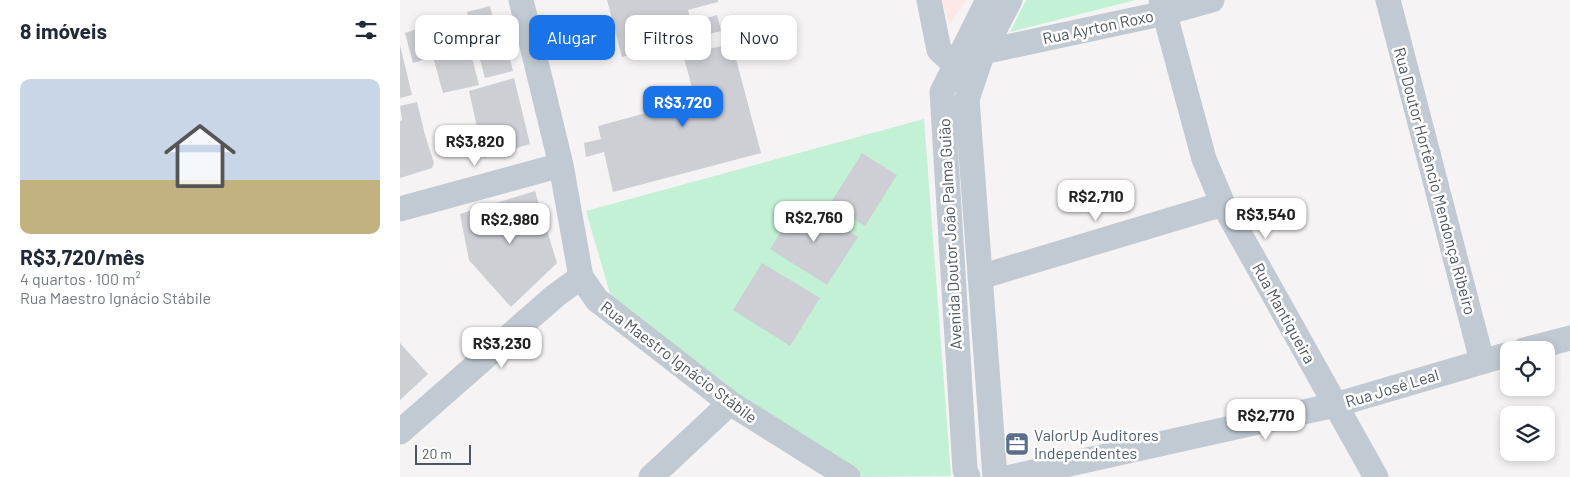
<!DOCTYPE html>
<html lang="pt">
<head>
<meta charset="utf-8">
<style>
  :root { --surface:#fff; --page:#f6f6f7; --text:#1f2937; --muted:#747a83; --line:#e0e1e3; --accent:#1a73e8 }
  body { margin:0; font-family:Barlow,sans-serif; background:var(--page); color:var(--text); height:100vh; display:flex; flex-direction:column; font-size:19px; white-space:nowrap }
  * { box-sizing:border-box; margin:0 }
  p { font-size:16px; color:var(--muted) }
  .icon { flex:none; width:28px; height:28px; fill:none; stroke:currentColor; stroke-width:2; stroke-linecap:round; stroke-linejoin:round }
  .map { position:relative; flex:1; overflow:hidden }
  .drawer { display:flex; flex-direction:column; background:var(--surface); width:400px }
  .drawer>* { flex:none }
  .guide { position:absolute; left:15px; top:15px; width:475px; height:45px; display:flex; gap:10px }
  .buttons { position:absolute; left:1100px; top:341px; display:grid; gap:10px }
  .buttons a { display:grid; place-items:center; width:55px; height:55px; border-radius:10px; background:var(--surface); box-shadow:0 2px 8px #0003; font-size:25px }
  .scale { position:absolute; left:15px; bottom:12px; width:56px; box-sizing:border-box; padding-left:5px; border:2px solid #4a5661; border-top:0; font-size:14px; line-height:18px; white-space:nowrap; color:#4a5661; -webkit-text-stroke:4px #fff; paint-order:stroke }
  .price { position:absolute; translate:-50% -42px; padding:0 11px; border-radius:10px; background:#fff; color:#222; font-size:16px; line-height:32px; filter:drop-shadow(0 1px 2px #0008) }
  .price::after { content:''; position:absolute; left:50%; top:30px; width:15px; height:11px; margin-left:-8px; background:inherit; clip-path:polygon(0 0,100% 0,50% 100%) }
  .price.current { background:var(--accent); color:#fff }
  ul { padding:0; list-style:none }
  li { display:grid; align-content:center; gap:10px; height:265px; padding:0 20px }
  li+li { border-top:1px solid var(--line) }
  li span { display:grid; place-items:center; height:155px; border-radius:10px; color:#555 }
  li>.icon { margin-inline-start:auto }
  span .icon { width:90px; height:90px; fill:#fffc; stroke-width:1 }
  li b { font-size:21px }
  h2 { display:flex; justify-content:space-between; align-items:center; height:60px; padding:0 20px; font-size:21px }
  .tag { padding:0 18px; border-radius:10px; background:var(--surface); box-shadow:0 2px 8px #0003; font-size:18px; line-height:45px }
  .tag.current { background:var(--accent); color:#fff }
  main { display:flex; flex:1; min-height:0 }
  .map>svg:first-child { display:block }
  .medical { fill:#fce8e6 }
  .green { fill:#c3f1d5 }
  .building { fill:#cdcfd5 }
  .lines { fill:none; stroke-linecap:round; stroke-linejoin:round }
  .minor { stroke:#c1cad2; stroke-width:25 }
  .labels { text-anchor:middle; stroke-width:5; stroke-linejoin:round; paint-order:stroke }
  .street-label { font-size:16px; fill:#4a5661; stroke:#fff }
  .service-label { font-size:16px; fill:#4e5e75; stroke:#fff; text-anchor:start }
</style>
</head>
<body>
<main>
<section class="drawer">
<h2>8 imóveis<svg class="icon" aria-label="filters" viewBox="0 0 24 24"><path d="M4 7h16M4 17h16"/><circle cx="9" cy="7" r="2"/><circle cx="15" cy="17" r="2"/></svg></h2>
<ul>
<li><span style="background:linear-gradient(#c9d6e8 65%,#c2b280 0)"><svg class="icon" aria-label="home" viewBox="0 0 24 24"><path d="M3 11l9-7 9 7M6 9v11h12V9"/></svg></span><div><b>R$3,720/mês</b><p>4 quartos · 100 m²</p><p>Rua Maestro Ignácio Stábile</p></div></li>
</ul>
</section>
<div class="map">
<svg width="1170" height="477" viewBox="0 0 1170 477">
  <rect width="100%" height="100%" fill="#f5f3f3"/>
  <path class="medical" d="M542,0H566L549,26Z"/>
  <path class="green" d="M626,0H735L610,32Z
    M524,119L551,476L453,477L213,304L186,211Z"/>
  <path class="building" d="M207,0H318V2L288,10L291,22L317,15L321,31L222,57Z
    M90,6L103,57L109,55L113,71L85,78L67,12Z
    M61,15L79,85L43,93L33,57L13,63L5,33Z
    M332,44L361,153L213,192L204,152L186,157L184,143L201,139L198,126L272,106L274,118L298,110L283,54Z
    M0,45L12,95L0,98Z
    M114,78L130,144L84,158L69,91Z
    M17,102L25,135L34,163L32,168L0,178V121L2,120L0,106Z
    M462,153L497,175L465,226L430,204Z
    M135,191L157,263L111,307L69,260L60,214Z
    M400,201L458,237L427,285L370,249Z
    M362,263L420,298L390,346L333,310Z
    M0,343L28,374L0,400Z"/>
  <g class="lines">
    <path class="minor" d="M121,0L161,165L181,277L197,300L330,403L448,477
      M529,0L539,50L555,65L583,52L765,13L812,0
      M761,0L804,159L823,204L976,477
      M988,0L1082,361
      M0,209L161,165
      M580,277L823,204
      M1124,350L1170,338
      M0,432L155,296L181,277
      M251,477L330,403
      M568,477L565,470L542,92L588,0
      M595,477L567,99L583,52L610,0
      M611,477L935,405L1109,354"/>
  </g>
  <defs>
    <symbol id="office-square" viewBox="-11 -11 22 22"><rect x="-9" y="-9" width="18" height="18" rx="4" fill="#5c6f8a" stroke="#fff"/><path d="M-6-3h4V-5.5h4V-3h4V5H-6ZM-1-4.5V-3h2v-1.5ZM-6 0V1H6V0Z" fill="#fff"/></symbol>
  </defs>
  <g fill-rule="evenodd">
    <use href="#office-square" x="603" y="430" width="28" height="28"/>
  </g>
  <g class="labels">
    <g class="street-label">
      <text transform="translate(698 27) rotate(-12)" y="6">Rua Ayrton Roxo</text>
      <text transform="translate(1035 181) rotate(75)" y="6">Rua Doutor Hortêncio Mendonça Ribeiro</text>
      <text transform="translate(550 234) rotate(-93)" y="6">Avenida Doutor João Palma Guião</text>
      <text transform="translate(884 313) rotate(61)" y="6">Rua Mantiqueira</text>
      <text transform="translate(279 362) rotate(37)" y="6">Rua Maestro Ignácio Stábile</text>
      <text transform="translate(992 388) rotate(-17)" y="6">Rua José Leal</text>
    </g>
    <g class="service-label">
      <text x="634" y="441">ValorUp Auditores<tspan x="634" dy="18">Independentes</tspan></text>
    </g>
  </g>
</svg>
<div class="buttons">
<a><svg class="icon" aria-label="locate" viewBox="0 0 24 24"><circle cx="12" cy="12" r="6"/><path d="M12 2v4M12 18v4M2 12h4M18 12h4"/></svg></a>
<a><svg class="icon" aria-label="layers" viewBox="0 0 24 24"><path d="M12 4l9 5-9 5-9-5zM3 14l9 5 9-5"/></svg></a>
</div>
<div class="scale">20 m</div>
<b class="price current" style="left:283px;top:128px">R$3,720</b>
<b class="price" style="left:75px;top:167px">R$3,820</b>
<b class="price" style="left:696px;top:222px">R$2,710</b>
<b class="price" style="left:866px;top:240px">R$3,540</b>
<b class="price" style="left:414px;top:243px">R$2,760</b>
<b class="price" style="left:110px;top:245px">R$2,980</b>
<b class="price" style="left:102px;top:369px">R$3,230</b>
<b class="price" style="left:866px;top:441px">R$2,770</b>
<div class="guide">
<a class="tag">Comprar</a>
<a class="tag current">Alugar</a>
<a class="tag">Filtros</a>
<a class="tag">Novo</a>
</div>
</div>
</main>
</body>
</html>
